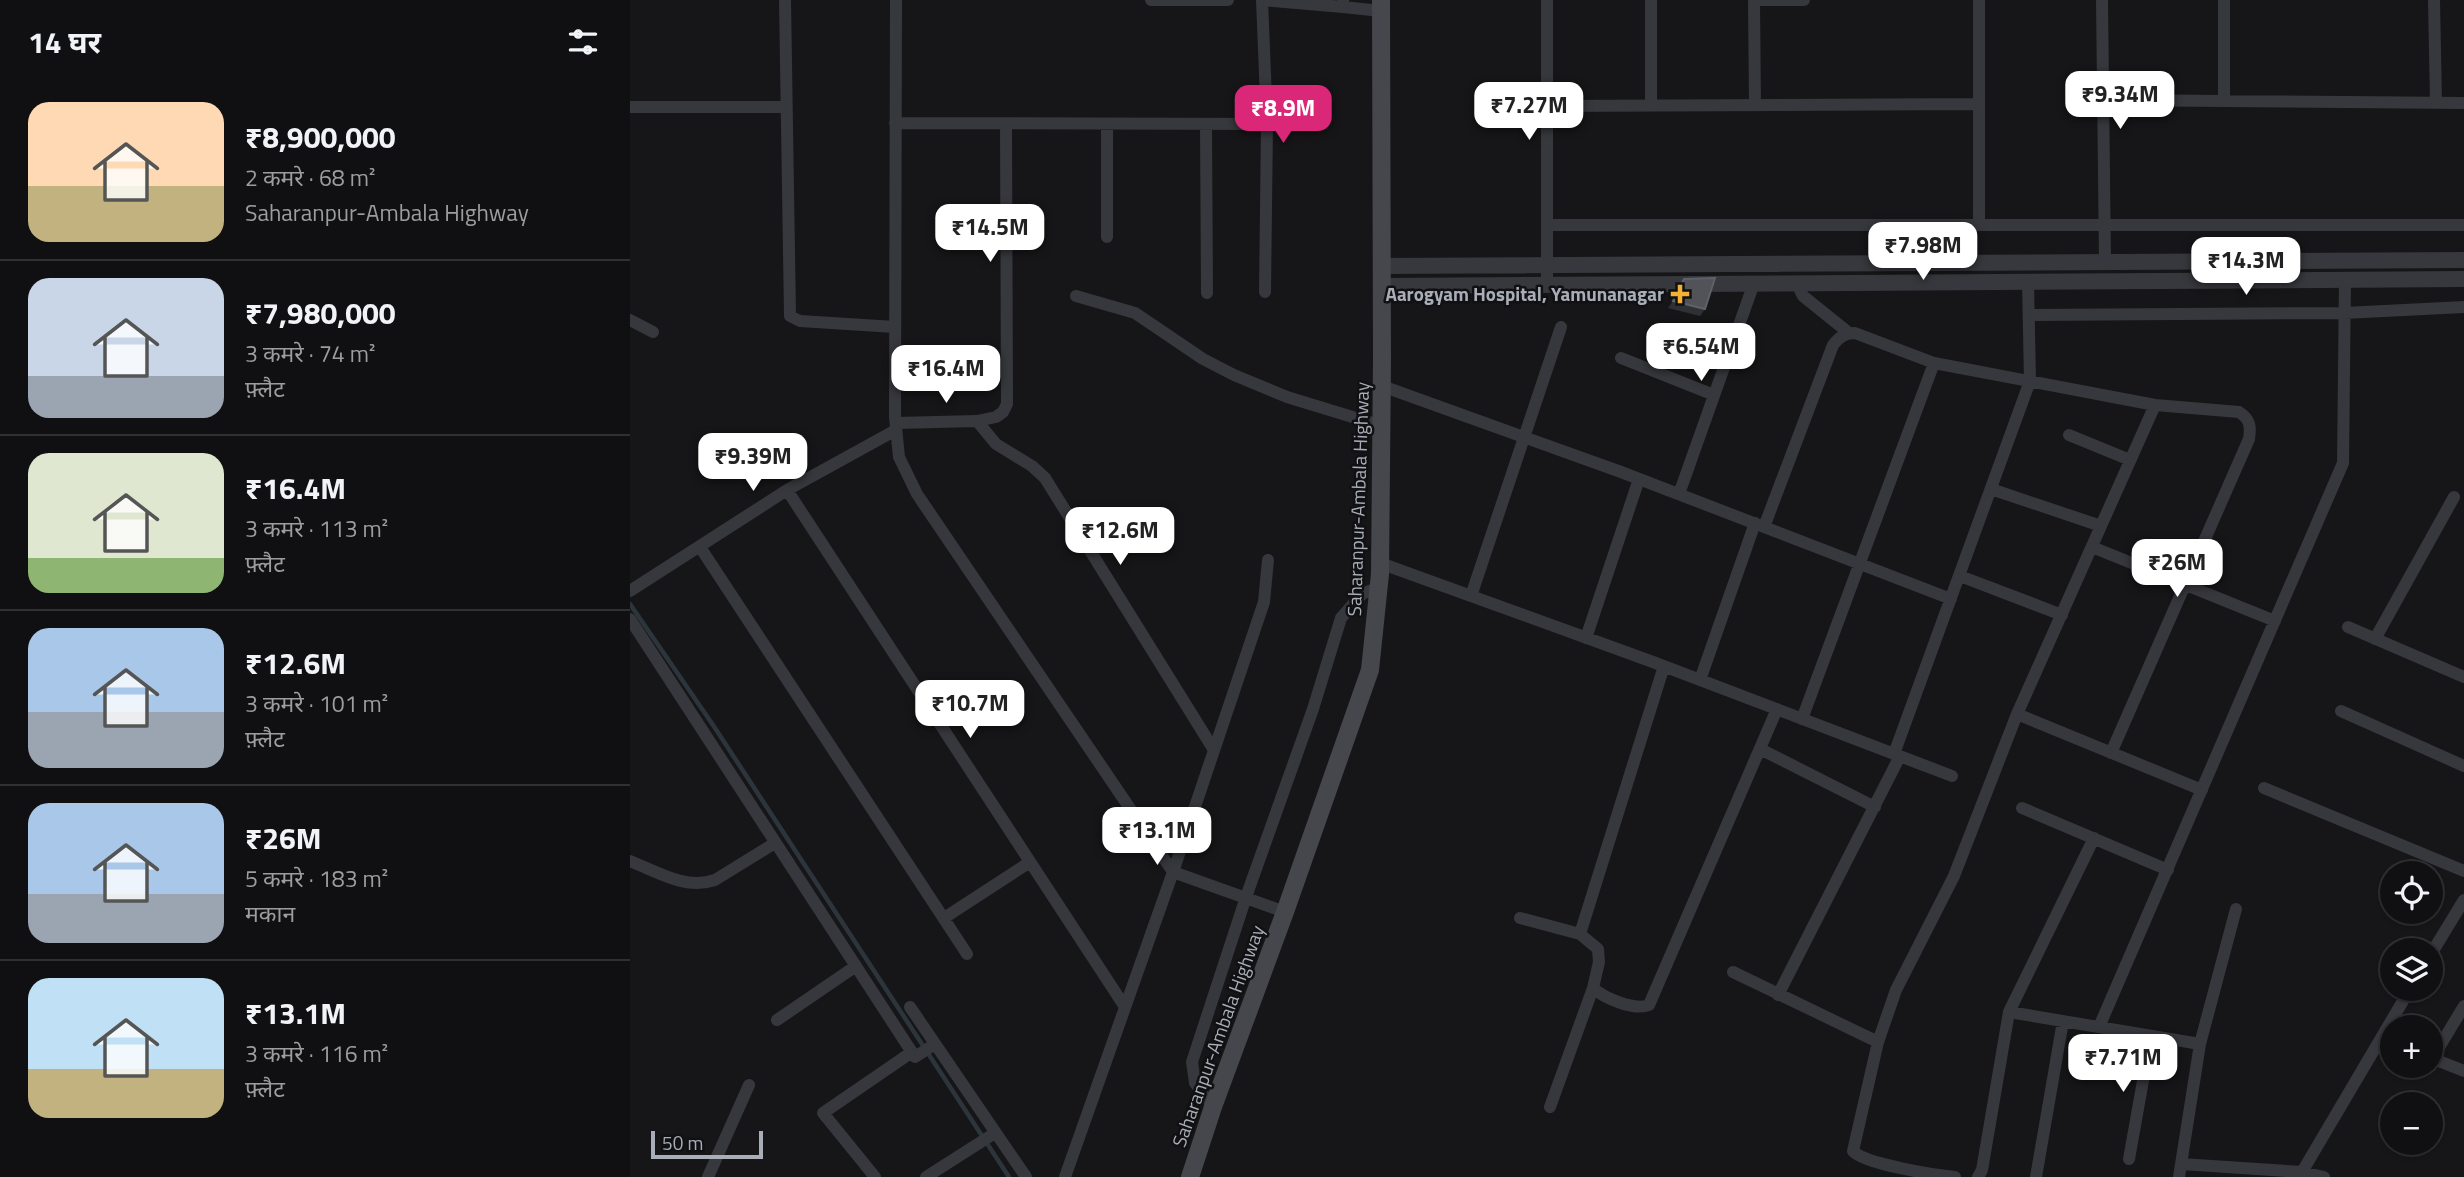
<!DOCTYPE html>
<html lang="hi">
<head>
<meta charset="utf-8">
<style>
  :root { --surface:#101012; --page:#19191b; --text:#f1f3f6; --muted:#9c9d9f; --line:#303032; --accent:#db2777 }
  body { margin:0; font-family:"Titillium Web","Noto Sans Devanagari",sans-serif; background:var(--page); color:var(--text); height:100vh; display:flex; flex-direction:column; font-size:26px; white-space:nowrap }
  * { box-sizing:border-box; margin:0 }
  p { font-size:23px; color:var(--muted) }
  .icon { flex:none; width:38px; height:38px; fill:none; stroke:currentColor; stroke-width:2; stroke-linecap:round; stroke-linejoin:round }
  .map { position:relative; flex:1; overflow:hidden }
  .details { display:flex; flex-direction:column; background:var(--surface); width:630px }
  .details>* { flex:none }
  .fabs { position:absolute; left:1750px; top:861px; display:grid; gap:14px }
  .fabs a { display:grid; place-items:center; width:63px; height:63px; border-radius:50%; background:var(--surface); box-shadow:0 2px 5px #0004,0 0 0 2px var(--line); font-size:35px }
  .scale { position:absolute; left:21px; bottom:18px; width:112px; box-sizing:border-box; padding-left:7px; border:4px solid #a8adb8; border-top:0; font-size:19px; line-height:24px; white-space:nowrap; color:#a8adb8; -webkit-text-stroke:5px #111113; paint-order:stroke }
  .price { position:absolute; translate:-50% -60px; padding:0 16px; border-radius:14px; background:#fff; color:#222; font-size:23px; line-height:46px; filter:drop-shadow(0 2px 4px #0008) }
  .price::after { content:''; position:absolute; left:50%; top:42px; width:21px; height:16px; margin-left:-10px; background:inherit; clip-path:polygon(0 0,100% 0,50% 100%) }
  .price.current { background:var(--accent); color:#fff }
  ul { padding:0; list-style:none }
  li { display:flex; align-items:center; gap:21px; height:175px; padding:0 28px }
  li+li { border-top:2px solid var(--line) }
  li span { display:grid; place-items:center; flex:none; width:196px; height:140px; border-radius:21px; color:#555 }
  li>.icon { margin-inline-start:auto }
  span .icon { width:84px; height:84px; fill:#fffc; stroke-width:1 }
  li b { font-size:30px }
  h2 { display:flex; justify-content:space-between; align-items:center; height:84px; padding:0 28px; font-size:30px }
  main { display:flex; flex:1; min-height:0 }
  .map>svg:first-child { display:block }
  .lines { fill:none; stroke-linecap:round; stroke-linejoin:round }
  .stream { stroke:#2c353c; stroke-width:4.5 }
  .minor { stroke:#37383d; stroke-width:12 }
  .tertiary { stroke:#37383d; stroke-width:16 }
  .secondary { stroke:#45474d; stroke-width:18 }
  .shaded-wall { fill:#2f3033 }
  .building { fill:#525359; stroke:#5f6168; stroke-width:2 }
  .poi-dot { fill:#f2b134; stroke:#111113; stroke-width:2.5 }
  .labels { text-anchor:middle; stroke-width:5; stroke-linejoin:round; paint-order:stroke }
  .poi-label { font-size:19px; font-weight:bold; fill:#a8adb8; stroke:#111113; text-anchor:end }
  .street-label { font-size:19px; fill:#a8adb8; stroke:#111113 }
</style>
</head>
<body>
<main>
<section class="details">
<h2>14 घर<svg class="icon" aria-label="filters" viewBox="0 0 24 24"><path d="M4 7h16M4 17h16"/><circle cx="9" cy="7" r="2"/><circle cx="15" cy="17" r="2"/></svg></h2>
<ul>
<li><span style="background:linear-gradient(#ffd9b3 60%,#c2b280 0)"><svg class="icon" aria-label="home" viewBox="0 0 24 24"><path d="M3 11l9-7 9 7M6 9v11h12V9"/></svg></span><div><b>₹8,900,000</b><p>2 कमरे · 68 m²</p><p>Saharanpur-Ambala Highway</p></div></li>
<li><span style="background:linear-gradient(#c9d6e8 70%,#9aa5b1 0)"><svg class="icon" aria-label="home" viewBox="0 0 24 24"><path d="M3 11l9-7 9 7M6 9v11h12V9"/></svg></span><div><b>₹7,980,000</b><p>3 कमरे · 74 m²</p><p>फ़्लैट</p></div></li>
<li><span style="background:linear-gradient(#dfe7d0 75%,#8fb573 0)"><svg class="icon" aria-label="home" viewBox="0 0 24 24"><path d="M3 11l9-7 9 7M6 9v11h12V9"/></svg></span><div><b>₹16.4M</b><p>3 कमरे · 113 m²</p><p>फ़्लैट</p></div></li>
<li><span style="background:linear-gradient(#a9c7e8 60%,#9aa5b1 0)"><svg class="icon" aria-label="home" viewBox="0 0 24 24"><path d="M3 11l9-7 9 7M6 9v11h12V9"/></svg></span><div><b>₹12.6M</b><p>3 कमरे · 101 m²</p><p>फ़्लैट</p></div></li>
<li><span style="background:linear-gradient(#a9c7e8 65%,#9aa5b1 0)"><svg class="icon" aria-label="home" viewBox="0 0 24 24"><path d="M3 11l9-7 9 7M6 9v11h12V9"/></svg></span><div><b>₹26M</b><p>5 कमरे · 183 m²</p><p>मकान</p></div></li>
<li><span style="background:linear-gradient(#bfe0f5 65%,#c2b280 0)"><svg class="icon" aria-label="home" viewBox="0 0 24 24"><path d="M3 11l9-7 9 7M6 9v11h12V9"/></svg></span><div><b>₹13.1M</b><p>3 कमरे · 116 m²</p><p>फ़्लैट</p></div></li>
</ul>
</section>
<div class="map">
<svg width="1834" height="1177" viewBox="0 0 1834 1177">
  <rect width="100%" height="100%" fill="#161618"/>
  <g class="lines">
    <path class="stream" d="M0,604L83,725L379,1177"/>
    <path class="minor" d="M155,0L160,316L170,321L265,327
      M266,0L265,417L269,457L287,494L543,872L655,912
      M521,0H598
      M632,0L637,124L635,292
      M633,0L713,7
      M713,0V7L751,11
      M917,0V284
      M1021,0V105
      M1124,0L1125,105
      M1124,0H1174
      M1349,0V225
      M1472,0L1475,262
      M1594,0V101
      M1804,0L1806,103
      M1473,100L1834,103
      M915,106L1349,104
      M0,107H156
      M265,123L637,124
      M576,124L577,293
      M917,225H1834
      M477,237V124
      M1166,282L1173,296L1219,333
      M446,296L505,313L573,359L604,375L657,397L752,426
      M1399,315L1714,313L1834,307
      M0,320L23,332
      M991,358L1084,395
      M752,386L991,472L1321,599
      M347,421L366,444L402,466L415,478L584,750
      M266,423L347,421L366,417L373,412L377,404L376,124
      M1439,435L1500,460
      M1361,489L1471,526
      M157,490L495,1007
      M1049,494L1124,283
      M1134,527L1203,345C1209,337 1215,333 1225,333L1304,363L1525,405L1609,412C1620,419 1621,426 1619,439L1481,753
      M70,547L337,954
      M1462,547L1645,621
      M750,563L1023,662L1322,776
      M1330,576L1432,615
      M0,591L157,490L266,430
      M841,596L931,327
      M0,619L285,1057L305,1044
      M1718,627L1834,677
      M956,638L1009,479
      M1745,639L1824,497
      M1070,680L1125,523
      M1711,711L1834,766
      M1387,714L1572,790
      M1172,719L1304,363
      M1130,749L1245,807
      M1264,754L1400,381L1398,281
      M1634,788L1834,871
      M1392,808L1538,870
      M0,861C28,872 55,890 85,880L145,843
      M314,918L400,862
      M890,918L950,934L968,949L969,962L963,988C974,998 1004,1011 1019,1005L1147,709
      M950,934L1034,666
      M1801,954L1834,900
      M1103,972L1248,1042
      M1148,995L1270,756
      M280,1007L396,1177
      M1379,1012L1570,1044
      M147,1020L226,966
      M1469,1027L1713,463L1715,279
      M1801,1058L1834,1071
      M1802,1059L1834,1006
      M583,1107L565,1083L562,1062L616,897L683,709L711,618L732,594L749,587
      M920,1107L963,988
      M1499,1159L1521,1036
      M1551,1164L1672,1172L1694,1177
      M1672,1172L1780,989
      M78,1177L119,1085
      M245,1177L193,1113L282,1052
      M296,1177L365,1133
      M435,1177L543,872L634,602L638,560
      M1325,1177C1305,1175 1234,1164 1223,1151L1248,1042L1266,990L1324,876L1387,714L1525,405
      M1348,1177L1352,1170L1379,1012L1464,838
      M1406,1177L1433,1021
      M1549,1177L1570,1044L1606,909"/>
    <path class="tertiary" d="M752,266L1834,260
      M752,286L1834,279"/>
    <path class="secondary" d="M560,1177L583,1107L655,912L740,670L750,574L752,360L751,0"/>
  </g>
  <path class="shaded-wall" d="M1043,301L1075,309L1070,316L1038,308Z"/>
  <path class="building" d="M1085,278L1075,309L1043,301L1054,279Z"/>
  <path class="poi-dot" d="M1046.5 283.5h7v7h7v7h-7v7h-7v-7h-7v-7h7z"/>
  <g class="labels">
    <g class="poi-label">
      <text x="1034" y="301">Aarogyam Hospital, Yamunanagar</text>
    </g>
    <g class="street-label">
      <text transform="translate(728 499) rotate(-88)" y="7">Saharanpur-Ambala Highway</text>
      <text transform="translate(588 1036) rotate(-70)" y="7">Saharanpur-Ambala Highway</text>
    </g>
  </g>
</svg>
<div class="fabs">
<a><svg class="icon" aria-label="locate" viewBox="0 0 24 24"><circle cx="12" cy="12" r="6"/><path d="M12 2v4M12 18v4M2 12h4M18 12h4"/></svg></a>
<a><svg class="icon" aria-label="layers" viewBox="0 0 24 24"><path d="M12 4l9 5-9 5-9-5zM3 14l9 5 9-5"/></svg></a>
<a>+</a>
<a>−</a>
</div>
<div class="scale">50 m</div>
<b class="price" style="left:1490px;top:131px">₹9.34M</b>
<b class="price" style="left:899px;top:142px">₹7.27M</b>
<b class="price current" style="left:653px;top:145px">₹8.9M</b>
<b class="price" style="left:360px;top:264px">₹14.5M</b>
<b class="price" style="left:1293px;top:282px">₹7.98M</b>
<b class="price" style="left:1616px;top:297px">₹14.3M</b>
<b class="price" style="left:1071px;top:383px">₹6.54M</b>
<b class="price" style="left:316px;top:405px">₹16.4M</b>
<b class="price" style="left:123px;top:493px">₹9.39M</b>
<b class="price" style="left:490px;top:567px">₹12.6M</b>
<b class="price" style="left:1547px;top:599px">₹26M</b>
<b class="price" style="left:340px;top:740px">₹10.7M</b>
<b class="price" style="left:527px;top:867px">₹13.1M</b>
<b class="price" style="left:1493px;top:1094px">₹7.71M</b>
</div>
</main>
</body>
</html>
